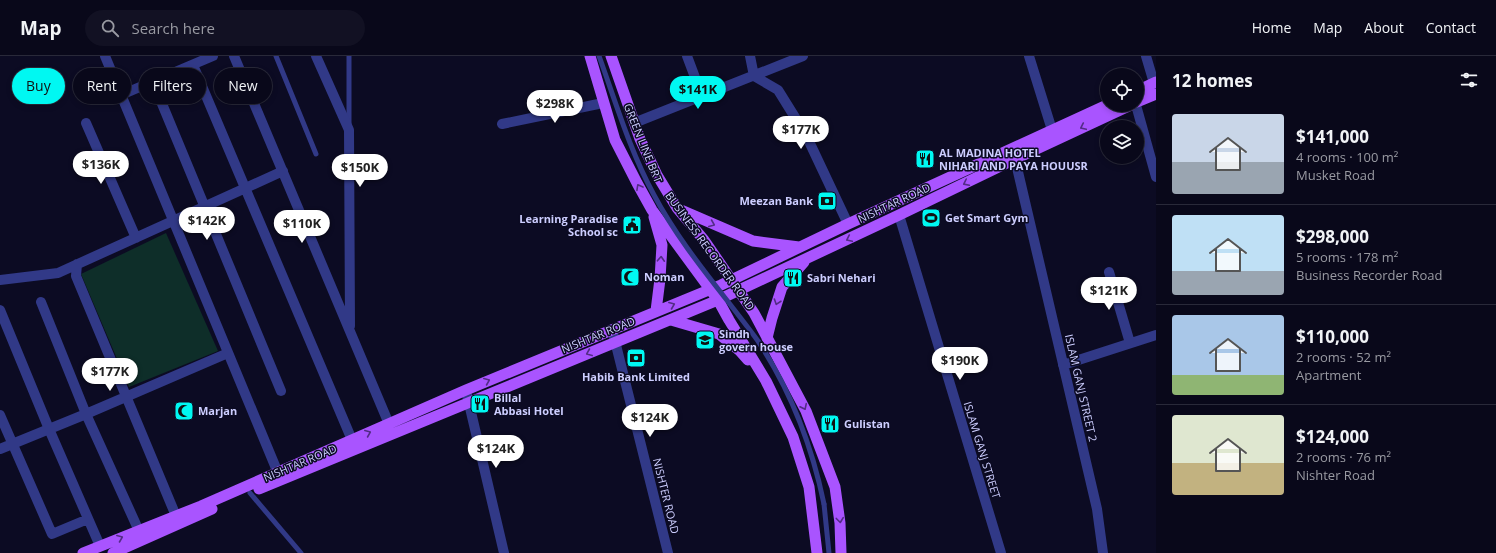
<!DOCTYPE html>
<html lang="en">
<head>
<meta charset="utf-8">
<style>
  :root { --surface:#09081a; --page:#121123; --text:#f1f3f6; --muted:#999aa2; --line:#292939; --accent:#00f8f2 }
  body { margin:0; font-family:"Open Sans",sans-serif; background:var(--page); color:var(--text); height:100vh; display:flex; flex-direction:column; font-size:15px; white-space:nowrap }
  * { box-sizing:border-box; margin:0 }
  p { font-size:13px; color:var(--muted) }
  .icon { flex:none; width:22px; height:22px; fill:none; stroke:currentColor; stroke-width:2; stroke-linecap:round; stroke-linejoin:round }
  .map { position:relative; flex:1; overflow:hidden }
  .sheet { display:flex; flex-direction:column; background:var(--surface); width:340px }
  .sheet>* { flex:none }
  .top-card { position:absolute; left:12px; top:12px; width:380px; height:36px; display:flex; gap:8px }
  .fabs { position:absolute; left:1100px; top:12px; display:grid; gap:8px }
  .fabs a { display:grid; place-items:center; width:44px; height:44px; border-radius:50%; background:var(--surface); box-shadow:0 2px 6px #0003,0 0 0 1px var(--line); font-size:20px }
  .price { position:absolute; translate:-50% -34px; padding:0 9px; border-radius:14px; background:#fff; color:#222; font-size:13px; line-height:26px; filter:drop-shadow(0 1px 2px #0008) }
  .price::after { content:''; position:absolute; left:50%; top:24px; width:12px; height:9px; margin-left:-6px; background:inherit; clip-path:polygon(0 0,100% 0,50% 100%) }
  .price.on { background:var(--accent); color:#111 }
  ul { padding:0; list-style:none }
  li { display:flex; align-items:center; gap:12px; height:100px; padding:0 16px }
  li+li { border-top:1px solid var(--line) }
  li span { display:grid; place-items:center; flex:none; width:112px; height:80px; border-radius:4px; color:#555 }
  li>.icon { margin-inline-start:auto }
  span .icon { width:48px; height:48px; fill:#fffc; stroke-width:1 }
  li b { font-size:17px }
  h2 { display:flex; justify-content:space-between; align-items:center; height:48px; padding:0 16px; font-size:17px }
  .tag { padding:0 14px; border-radius:18px; background:var(--surface); box-shadow:0 2px 6px #0003,0 0 0 1px var(--line); font-size:14px; line-height:36px }
  .tag.on { background:var(--accent); color:#111 }
  header { display:flex; align-items:center; gap:24px; box-sizing:border-box; height:56px; padding:0 20px; background:var(--surface); border-bottom:1px solid var(--line) }
  header strong { font-size:19px }
  nav { display:flex; gap:22px; margin-inline-start:auto; font-size:14px }
  .search { width:280px; height:36px; background:var(--page); display:flex; align-items:center; gap:10px; box-sizing:border-box; padding:0 14px; border-radius:22px; color:var(--muted); font-size:15px }
  main { display:flex; flex:1; min-height:0 }
  .map>svg:first-child { display:block }
  .green { fill:#0e2e29 }
  .lines { fill:none; stroke-linecap:round; stroke-linejoin:round }
  .service { stroke:#313987; stroke-width:5 }
  .minor { stroke:#313987; stroke-width:10 }
  .primary { stroke:#a954ff; stroke-width:11 }
  .service-bridge { stroke:#313987; stroke-width:5 }
  .oneway { stroke:#532c86 }
  .labels { text-anchor:middle; stroke-width:3; stroke-linejoin:round; paint-order:stroke }
  .street-label { font-size:11px; fill:#cdceff; stroke:#0c0b23 }
  .poi-label { font-size:11px; font-weight:bold; fill:#cdceff; stroke:#0c0b23; text-anchor:start }
</style>
</head>
<body>
<header>
<strong>Map</strong>
<div class="search"><svg class="icon" aria-label="search" viewBox="0 0 24 24"><circle cx="10" cy="10" r="6"/><path d="M15 15l6 6"/></svg>Search here</div>
<nav><a>Home</a><a>Map</a><a>About</a><a>Contact</a></nav>
</header>
<main>
<div class="map">
<svg width="1156" height="497" viewBox="0 0 1156 497">
  <rect width="100%" height="100%" fill="#0c0b23"/>
  <path class="green" d="M166,177L218,295L129,331L81,218Z"/>
  <g class="lines">
    <path class="service" d="M276,0L316,98
      M349,67V0
      M250,437L301,497
      M824,448L829,497"/>
    <path class="minor" d="M105,0L278,417
      M234,0L389,368
      M316,0L349,74L350,270
      M687,0L702,40
      M750,0L754,20L778,34L806,79L848,168
      M1029,0L1052,74
      M1146,0L1154,27
      M193,9L352,384
      M153,26L281,335
      M121,39L213,0
      M1136,49L1156,121
      M86,67L136,182
      M634,67L803,0
      M502,68L603,47
      M1015,103L1097,453L1103,497
      M899,159L1001,497
      M77,208L76,220L176,460
      M1109,216L1130,287
      M0,224L58,217L283,115
      M41,246L86,358L139,475
      M0,254L49,373L100,490
      M612,273L668,497
      M1063,309L1156,279
      M467,339L504,497
      M0,359L52,478L88,463
      M0,393L86,358L228,297"/>
    <path class="primary" d="M590,0L615,84L637,127L652,154L718,244L729,264L766,325L793,381L809,431L817,497
      M611,0L640,83L657,119L677,152L704,184L754,257L806,355L835,431L840,467L841,497
      M1137,35L1156,26
      M1137,46L1156,38
      M681,154L753,185L799,191
      M654,161L662,189L660,223L656,255
      M671,264L719,278L740,295L748,304
      M767,282L772,262L782,231L804,206
      M259,433L718,244L899,159L1015,103L1131,49
      M83,497L201,450L466,334L721,229L848,168L1107,49
      M113,497L212,453"/>
    <path class="service-bridge" d="M599,0C616,47 630,95 654,139C682,192 723,237 758,285C791,335 812,390 824,448"/>
  </g>
  <defs><path id="oneway-chevron" d="M-2-3.5L2.5 0L-2 3.5" fill="none" stroke-width="1.6" stroke-linecap="round" stroke-linejoin="round"/></defs>
  <g class="oneway">
    <use href="#oneway-chevron" transform="translate(1083 71) rotate(155)"/>
    <use href="#oneway-chevron" transform="translate(966 127) rotate(154)"/>
    <use href="#oneway-chevron" transform="translate(639 131) rotate(-119)"/>
    <use href="#oneway-chevron" transform="translate(712 168) rotate(23)"/>
    <use href="#oneway-chevron" transform="translate(849 183) rotate(155)"/>
    <use href="#oneway-chevron" transform="translate(661 203) rotate(-87)"/>
    <use href="#oneway-chevron" transform="translate(777 246) rotate(109)"/>
    <use href="#oneway-chevron" transform="translate(672 249) rotate(-22)"/>
    <use href="#oneway-chevron" transform="translate(589 297) rotate(157)"/>
    <use href="#oneway-chevron" transform="translate(487 325) rotate(-23)"/>
    <use href="#oneway-chevron" transform="translate(804 351) rotate(64)"/>
    <use href="#oneway-chevron" transform="translate(368 377) rotate(-23)"/>
    <use href="#oneway-chevron" transform="translate(840 464) rotate(83)"/>
    <use href="#oneway-chevron" transform="translate(120 482) rotate(-22)"/>
  </g>
  <defs>
    <symbol id="restaurant-square" viewBox="-11 -11 22 22"><rect x="-9" y="-9" width="18" height="18" rx="4" fill="#00f8f2" stroke="#0c0b23"/><path d="M-5-6h1v4h1v-4h1v4h1v-4h1v5L-1.5 .5V6h-2V.5L-5-1ZM5-6V6H3V1.5H1.5Q1.5-4 5-6Z" fill="#111"/></symbol>
    <symbol id="bank-square" viewBox="-11 -11 22 22"><rect x="-9" y="-9" width="18" height="18" rx="4" fill="#00f8f2" stroke="#0c0b23"/><path d="M-6-4H6V4H-6ZM0-2.3a2.3 2.3 0 1 0 0 4.6a2.3 2.3 0 1 0 0-4.6Z" fill="#111"/></symbol>
    <symbol id="stadium-square" viewBox="-11 -11 22 22"><rect x="-9" y="-9" width="18" height="18" rx="4" fill="#00f8f2" stroke="#0c0b23"/><path d="M0-5a6.5 5 0 1 0 0 10a6.5 5 0 1 0 0-10ZM-3.5-1.8h7v3.6h-7Z" fill="#111"/></symbol>
    <symbol id="civic-square" viewBox="-11 -11 22 22"><rect x="-9" y="-9" width="18" height="18" rx="4" fill="#00f8f2" stroke="#0c0b23"/><path d="M-.6-6.5H3V-4.5H.6V-3L4-1V1h2V6H-6V1h2V-1L-.6-3ZM-1.2 2.5V6h2.4V2.5Z" fill="#111"/></symbol>
    <symbol id="mosque-square" viewBox="-11 -11 22 22"><rect x="-9" y="-9" width="18" height="18" rx="4" fill="#00f8f2" stroke="#0c0b23"/><path d="M3.5-4.9A6 6 0 1 0 3.5 4.9A5 5 0 1 1 3.5-4.9Z" fill="#111"/></symbol>
    <symbol id="university-square" viewBox="-11 -11 22 22"><rect x="-9" y="-9" width="18" height="18" rx="4" fill="#00f8f2" stroke="#0c0b23"/><path d="M0-5L7-2L0 1L-7-2ZM-4 1L0 2.5L4 1V4Q0 6-4 4Z" fill="#111"/></symbol>
  </defs>
  <g fill-rule="evenodd">
    <use href="#restaurant-square" x="914" y="92" width="22" height="22"/>
    <use href="#bank-square" x="816" y="134" width="22" height="22"/>
    <use href="#stadium-square" x="920" y="151" width="22" height="22"/>
    <use href="#civic-square" x="621" y="158" width="22" height="22"/>
    <use href="#mosque-square" x="619" y="210" width="22" height="22"/>
    <use href="#restaurant-square" x="782" y="211" width="22" height="22"/>
    <use href="#university-square" x="694" y="273" width="22" height="22"/>
    <use href="#bank-square" x="625" y="291" width="22" height="22"/>
    <use href="#restaurant-square" x="469" y="337" width="22" height="22"/>
    <use href="#mosque-square" x="173" y="344" width="22" height="22"/>
    <use href="#restaurant-square" x="819" y="357" width="22" height="22"/>
  </g>
  <g class="labels">
    <g class="street-label">
      <text transform="translate(643 87) rotate(68)" y="4">GREEN LINE BRT</text>
      <text transform="translate(894 147) rotate(-25)" y="4">NISHTAR ROAD</text>
      <text transform="translate(710 195) rotate(54)" y="4">BUSINESS RECORDER ROAD</text>
      <text transform="translate(598 279) rotate(-22)" y="4">NISHTAR ROAD</text>
      <text transform="translate(1081 332) rotate(77)" y="4">ISLAM GANJ STREET 2</text>
      <text transform="translate(982 394) rotate(73)" y="4">ISLAM GANJ STREET</text>
      <text transform="translate(300 407) rotate(-23)" y="4">NISHTAR ROAD</text>
      <text transform="translate(666 440) rotate(76)" y="4">NISHTER ROAD</text>
    </g>
    <g class="poi-label">
      <text x="939" y="101">AL MADINA HOTEL<tspan x="939" dy="13">NIHARI AND PAYA HOUUSR</tspan></text>
      <text x="813" y="149" text-anchor="end">Meezan Bank</text>
      <text x="945" y="166">Get Smart Gym</text>
      <text x="618" y="167" text-anchor="end">Learning Paradise<tspan x="618" dy="13">School sc</tspan></text>
      <text x="644" y="225">Noman</text>
      <text x="807" y="226">Sabri Nehari</text>
      <text x="719" y="282">Sindh<tspan x="719" dy="13">govern house</tspan></text>
      <text x="636" y="325" text-anchor="middle">Habib Bank Limited</text>
      <text x="494" y="346">Billal<tspan x="494" dy="13">Abbasi Hotel</tspan></text>
      <text x="198" y="359">Marjan</text>
      <text x="844" y="372">Gulistan</text>
    </g>
  </g>
</svg>
<div class="fabs">
<a><svg class="icon" aria-label="locate" viewBox="0 0 24 24"><circle cx="12" cy="12" r="6"/><path d="M12 2v4M12 18v4M2 12h4M18 12h4"/></svg></a>
<a><svg class="icon" aria-label="layers" viewBox="0 0 24 24"><path d="M12 4l9 5-9 5-9-5zM3 14l9 5 9-5"/></svg></a>
</div>
<b class="price on" style="left:698px;top:54px">$141K</b>
<b class="price" style="left:555px;top:68px">$298K</b>
<b class="price" style="left:801px;top:94px">$177K</b>
<b class="price" style="left:101px;top:129px">$136K</b>
<b class="price" style="left:360px;top:132px">$150K</b>
<b class="price" style="left:207px;top:185px">$142K</b>
<b class="price" style="left:302px;top:188px">$110K</b>
<b class="price" style="left:1109px;top:255px">$121K</b>
<b class="price" style="left:960px;top:325px">$190K</b>
<b class="price" style="left:110px;top:336px">$177K</b>
<b class="price" style="left:650px;top:382px">$124K</b>
<b class="price" style="left:496px;top:413px">$124K</b>
<div class="top-card">
<a class="tag on">Buy</a>
<a class="tag">Rent</a>
<a class="tag">Filters</a>
<a class="tag">New</a>
</div>
</div>
<section class="sheet">
<h2>12 homes<svg class="icon" aria-label="filters" viewBox="0 0 24 24"><path d="M4 7h16M4 17h16"/><circle cx="9" cy="7" r="2"/><circle cx="15" cy="17" r="2"/></svg></h2>
<ul>
<li><span style="background:linear-gradient(#c9d6e8 60%,#9aa5b1 0)"><svg class="icon" aria-label="home" viewBox="0 0 24 24"><path d="M3 11l9-7 9 7M6 9v11h12V9"/></svg></span><div><b>$141,000</b><p>4 rooms · 100 m²</p><p>Musket Road</p></div></li>
<li><span style="background:linear-gradient(#bfe0f5 70%,#9aa5b1 0)"><svg class="icon" aria-label="home" viewBox="0 0 24 24"><path d="M3 11l9-7 9 7M6 9v11h12V9"/></svg></span><div><b>$298,000</b><p>5 rooms · 178 m²</p><p>Business Recorder Road</p></div></li>
<li><span style="background:linear-gradient(#a9c7e8 75%,#8fb573 0)"><svg class="icon" aria-label="home" viewBox="0 0 24 24"><path d="M3 11l9-7 9 7M6 9v11h12V9"/></svg></span><div><b>$110,000</b><p>2 rooms · 52 m²</p><p>Apartment</p></div></li>
<li><span style="background:linear-gradient(#dfe7d0 60%,#c2b280 0)"><svg class="icon" aria-label="home" viewBox="0 0 24 24"><path d="M3 11l9-7 9 7M6 9v11h12V9"/></svg></span><div><b>$124,000</b><p>2 rooms · 76 m²</p><p>Nishter Road</p></div></li>
</ul>
</section>
</main>
</body>
</html>
